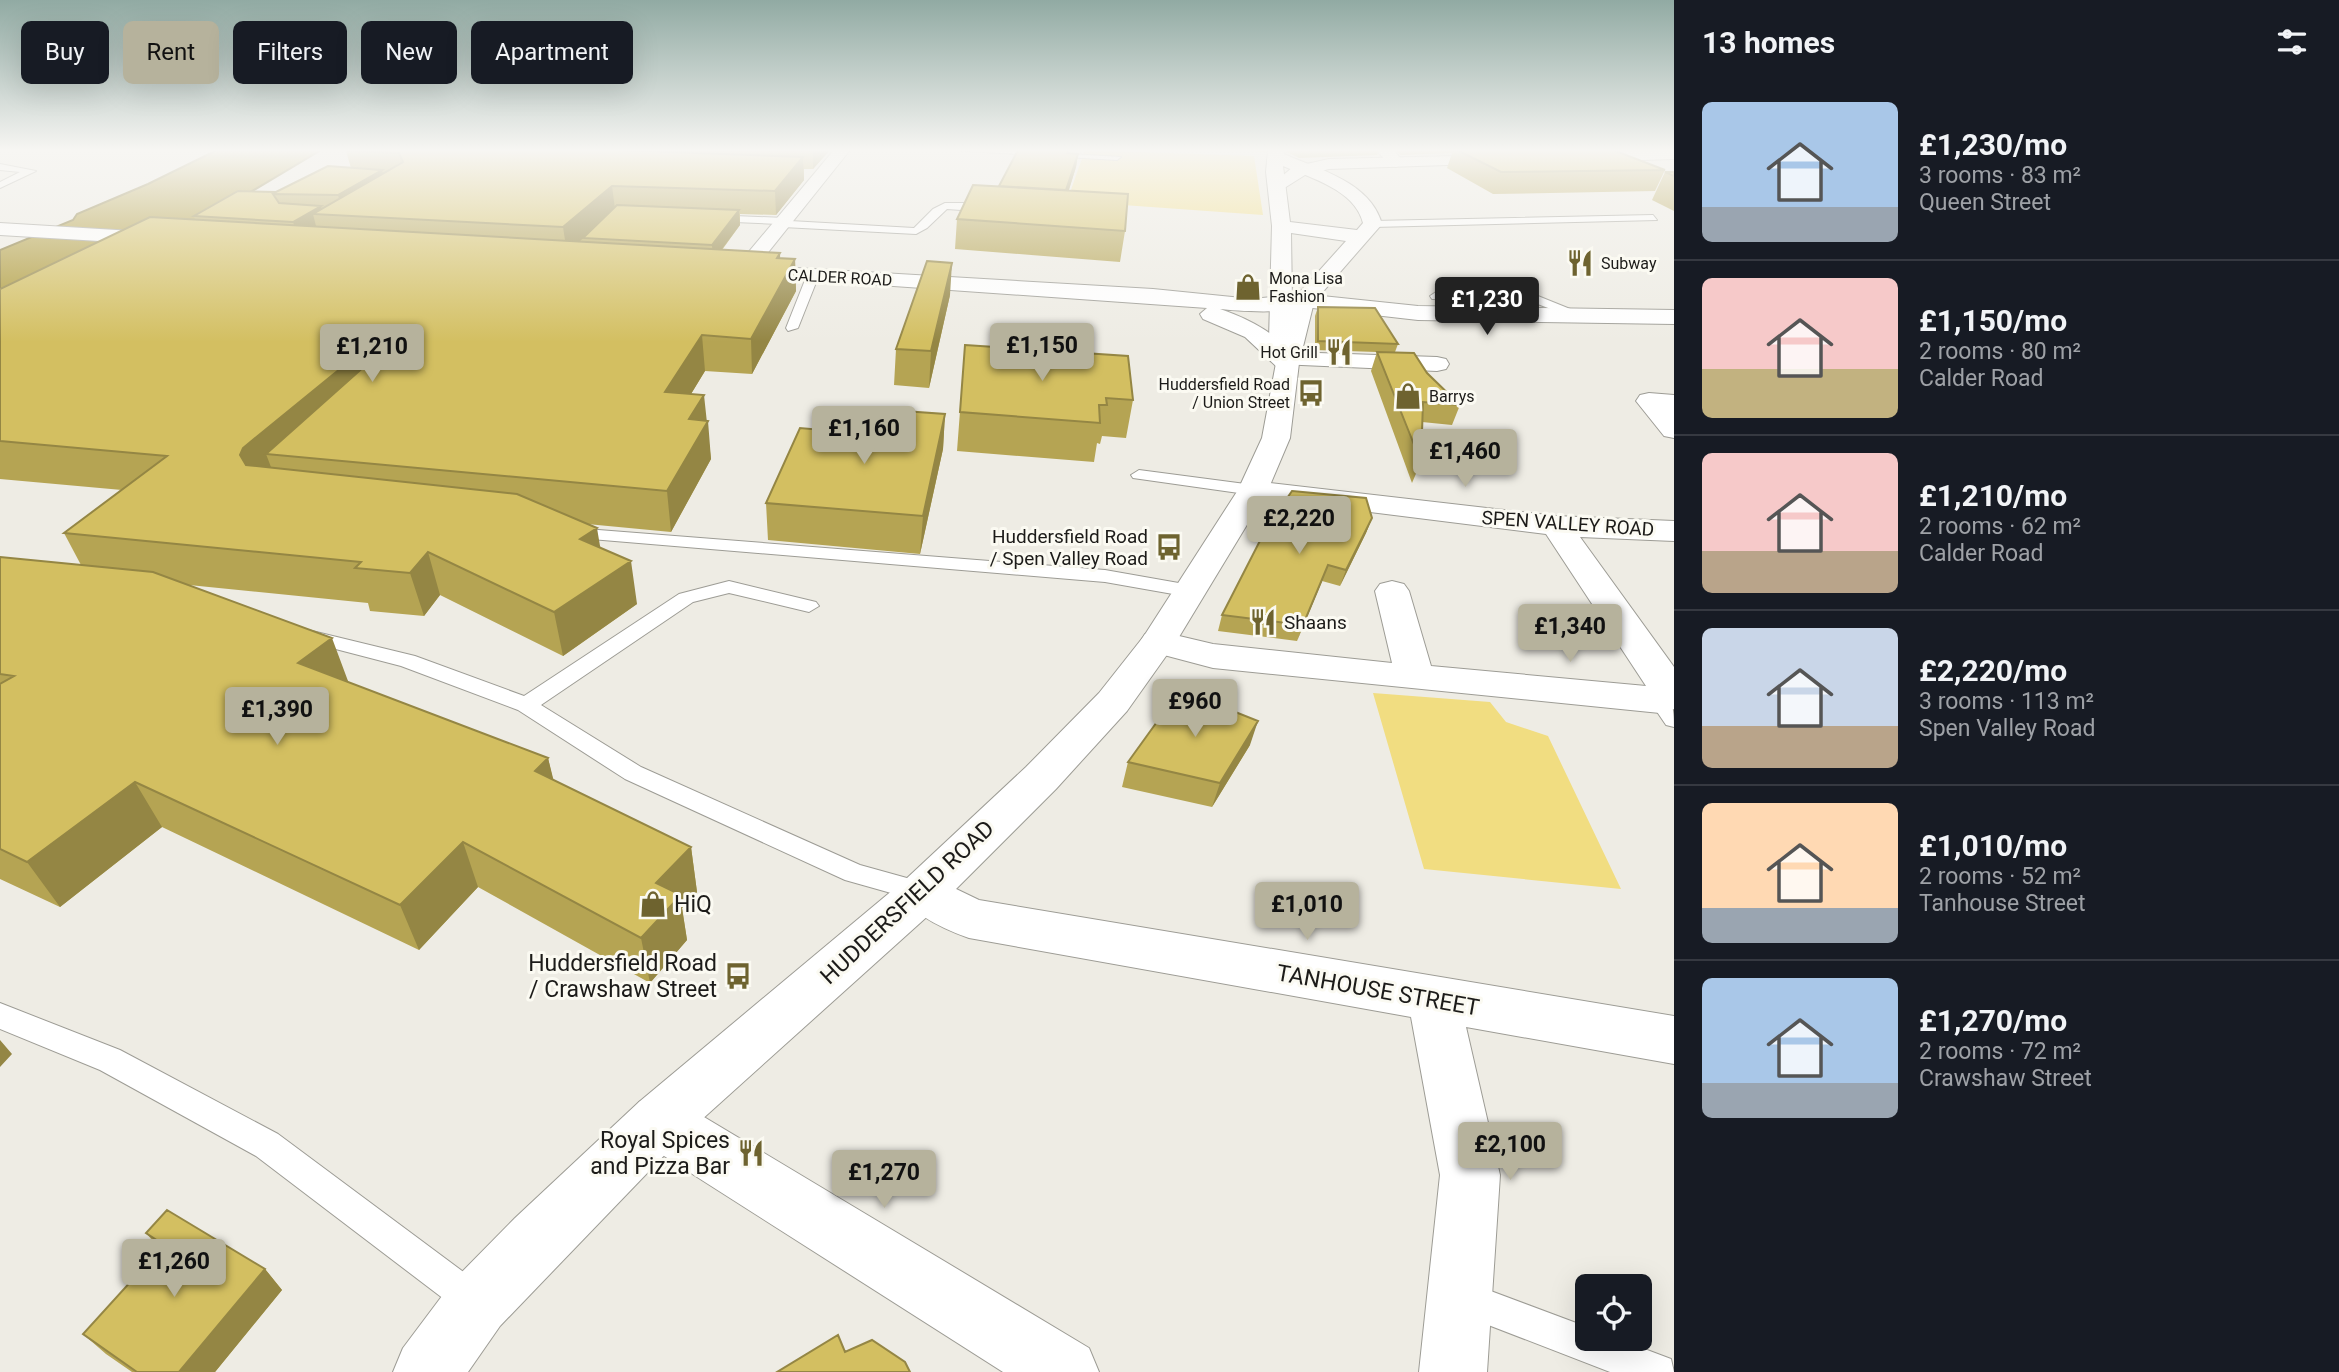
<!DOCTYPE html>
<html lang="en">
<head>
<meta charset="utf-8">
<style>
  :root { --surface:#171b24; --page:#242831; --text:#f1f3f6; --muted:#9ea1a6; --line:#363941; --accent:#b6b29c }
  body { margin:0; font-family:Roboto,sans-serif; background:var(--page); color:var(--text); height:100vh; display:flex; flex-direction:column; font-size:26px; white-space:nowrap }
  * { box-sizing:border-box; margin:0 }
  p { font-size:23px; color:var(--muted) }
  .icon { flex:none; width:38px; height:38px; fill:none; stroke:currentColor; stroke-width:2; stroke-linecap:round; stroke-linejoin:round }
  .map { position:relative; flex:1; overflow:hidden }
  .details { display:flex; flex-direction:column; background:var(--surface); width:665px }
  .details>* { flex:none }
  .hud { position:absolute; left:21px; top:21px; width:665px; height:63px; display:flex; gap:14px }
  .buttons { position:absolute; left:1575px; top:1274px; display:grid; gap:14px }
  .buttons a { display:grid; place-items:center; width:77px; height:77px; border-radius:10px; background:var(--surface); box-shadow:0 7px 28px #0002; font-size:35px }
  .price { position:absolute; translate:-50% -60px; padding:0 16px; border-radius:7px; background:var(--accent); color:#111; font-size:23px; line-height:46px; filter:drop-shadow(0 2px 4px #0008) }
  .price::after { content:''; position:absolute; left:50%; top:42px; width:21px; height:16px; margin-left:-10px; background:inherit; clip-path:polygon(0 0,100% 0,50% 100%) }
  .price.on { background:#222; color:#fff }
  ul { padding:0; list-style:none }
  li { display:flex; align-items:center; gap:21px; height:175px; padding:0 28px }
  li+li { border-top:2px solid var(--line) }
  li span { display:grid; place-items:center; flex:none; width:196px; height:140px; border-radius:10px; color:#555 }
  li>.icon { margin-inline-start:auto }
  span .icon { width:84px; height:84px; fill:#fffc; stroke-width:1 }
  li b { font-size:30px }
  h2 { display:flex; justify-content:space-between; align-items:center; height:84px; padding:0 28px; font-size:30px }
  .pill { padding:0 24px; border-radius:10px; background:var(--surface); box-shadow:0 7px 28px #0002; font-size:24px; line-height:63px }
  .pill.on { background:var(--accent); color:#111 }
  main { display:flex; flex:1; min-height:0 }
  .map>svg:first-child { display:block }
  .green { fill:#f1dd81 }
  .water { fill:#af9b3b; stroke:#837531; stroke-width:2 }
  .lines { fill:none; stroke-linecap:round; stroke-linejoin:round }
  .lane-casing { stroke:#9d9c95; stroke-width:2 }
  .street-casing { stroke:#9d9c95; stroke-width:2 }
  .secondary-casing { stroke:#9d9c95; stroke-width:2 }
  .highway-casing { stroke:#9d9c95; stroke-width:2 }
  .lane { fill:#fff; fill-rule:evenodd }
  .street { fill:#fff; fill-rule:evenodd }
  .secondary { fill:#fff; fill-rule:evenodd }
  .highway { fill:#fff; fill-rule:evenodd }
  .wall { fill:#b5a453 }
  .shaded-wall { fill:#948644 }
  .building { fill:#d3bf61; stroke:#948644; stroke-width:2 }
  .labels { text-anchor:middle; stroke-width:6; stroke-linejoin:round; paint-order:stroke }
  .far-poi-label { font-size:16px; fill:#1c1b19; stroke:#fbfaf2; text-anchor:start }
  .far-street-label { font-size:16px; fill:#1c1b19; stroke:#fbfaf2 }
  .street-label { font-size:19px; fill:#1c1b19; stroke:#fbfaf2 }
  .poi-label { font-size:19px; fill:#1c1b19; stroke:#fbfaf2; text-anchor:end }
  .near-street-label { font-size:23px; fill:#1c1b19; stroke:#fbfaf2 }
  .near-poi-label { font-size:23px; fill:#1c1b19; stroke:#fbfaf2; text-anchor:end }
</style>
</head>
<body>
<main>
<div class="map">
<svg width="1674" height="1372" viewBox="0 0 1674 1372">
  <rect width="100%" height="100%" fill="#eeece4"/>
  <path class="green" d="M1085,150L1254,156L1263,215L1067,201Z
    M1373,693L1490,702L1506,722L1548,736L1621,889L1424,869Z"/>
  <path class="water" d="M217,150H321L202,221L0,323V250L73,220L77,214L148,184Z"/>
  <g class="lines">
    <defs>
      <path id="lane" d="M950,150H1004L1121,157L1117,160Z
        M0,164L36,171L0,188V182L20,172L0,170Z
        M945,203H964L995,209L990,212L947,209L927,228L916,234L783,227L778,224L711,221L706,218L711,215L785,218L790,221L914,228L933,209Z
        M1653,215L1657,220L1373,227L1368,224L1373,221Z
        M813,272L819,275L798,328L788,331L786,328L807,275Z
        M1436,292H1528L1590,317L1580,320L1527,300L1432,299L1430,296Z
        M1139,470L1253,485L1261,490L1253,495L1133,478L1131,475Z
        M573,528L1105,570L1190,585L1199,591L1190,597L1105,582L567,537L564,533L567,529Z
        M729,581L816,602L819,606L809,612L729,593L693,602L541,705L641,767L860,865L932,885L936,892L932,899L923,902L845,880L625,779L518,710L401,666L301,640L298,636L308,630L415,656L524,696L679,594Z
        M1660,693C1674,698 1674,713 1674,727L1666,725L1649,700Z
        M0,1003L120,1050L278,1134L485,1288L491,1300L485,1312L473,1318L461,1312L256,1156L100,1070L0,1029Z
        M1464,1281L1587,1327V1339H1618L1671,1359L1674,1372H1610L1452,1311L1446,1299L1452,1287Z"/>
      <path id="street" d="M834,150H850L750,275H736L733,271L736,267Z
        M1376,150H1393L1404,162L1396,167L1390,165Z
        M1303,294L1418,306L1674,310V324L1418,320L1295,306L1292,301L1295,296Z
        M1288,352L1437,357L1446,359L1449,364L1446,369L1437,371L1279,364L1276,359L1279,354Z
        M1649,393L1674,395V438L1664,436L1636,401L1640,395Z
        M1253,481L1556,516L1674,521V541L1580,537L1674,667V709L1660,713L1213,668L1145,650L1140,642L1145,634L1158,631L1213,644L1392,663L1375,591L1380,584L1392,581L1404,584L1409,591L1431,666L1646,686L1546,534L1242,496L1238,490L1242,484Z
        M923,873L979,900L1674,1016V1064L1466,1027L1500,1175L1487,1372H1419L1440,1175L1411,1017L969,938C944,929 912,915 899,892L906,879Z
        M659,1094L679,1102L1089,1348L1099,1372H1003L639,1140L631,1121L639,1102Z"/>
      <path id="secondary" d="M1674,150V159L1578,162L1570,157L1578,152Z
        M1500,155L1506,157V163L1329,169L1305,175L1278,192L1269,187L1293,167L1329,159Z
        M0,223L166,233L176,239L166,245L0,235Z
        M743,265L1153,289L1252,299L1303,294L1314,301C1303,316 1238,311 1220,309C1252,320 1280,335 1299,363L1296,368H1278L1245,337L1203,319L1200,314L1207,308L736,275L733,271L736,267Z"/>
      <path id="highway" d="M1268,150H1284V154C1320,170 1370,182 1382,224L1314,302L1299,363L1290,438L1268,490L1176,642L1127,711L1056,789L940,905L679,1140L500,1326L468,1372H393L403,1348L454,1280L515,1218L639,1102L906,879L1026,767L1099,693L1144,636L1238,490L1262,438L1279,347L1269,340L1272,226L1266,172ZM1283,166C1311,178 1355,190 1363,223L1357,230L1290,222ZM1291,233L1346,241L1292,301Z"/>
    </defs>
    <use href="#lane" class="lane-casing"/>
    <use href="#street" class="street-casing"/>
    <use href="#secondary" class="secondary-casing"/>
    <use href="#highway" class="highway-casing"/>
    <use href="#lane" class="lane"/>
    <use href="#street" class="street"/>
    <use href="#secondary" class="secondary"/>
    <use href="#highway" class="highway"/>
  </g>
  <path class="wall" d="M348,150H830L813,169H804V180L776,215L740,214V225L722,250L780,253V258L795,259L796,291L752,374L705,371L691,394L706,420L711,459L671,532L587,524L601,548L637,604L563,656L440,595L424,616L370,611L368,603L189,585L348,681V682L548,758L553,780L691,847L697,892L682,908L687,940L650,983L478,887L419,950L162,827L60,907L0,879V557L81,565L64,533L122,490L0,479V289L195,220L194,216L276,192L351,168L346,151Z
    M1018,150H1069V153L1078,154L1076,167L1069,190L1125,231L1120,262L955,249L957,219L999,186Z
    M1218,150H1267L1265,152Z
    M1285,150H1379L1377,155L1299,158L1287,152Z
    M1395,150H1613L1665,170L1655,191L1493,194L1447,168L1452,153L1401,155Z
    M1665,172H1674V211L1652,200Z
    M950,295L929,388L894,385L896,349Z
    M1318,307L1398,344L1395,352L1427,373L1460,405L1452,425L1422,422L1421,462L1412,483L1371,371L1377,352L1315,350V316Z
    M965,345L1133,400L1126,438L1102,436L1100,444L1097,443L1094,462L957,451Z
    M945,414L943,449L920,554L768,540L766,503L867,434Z
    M1372,518L1366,533L1340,586L1322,581L1297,641L1218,631L1222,615Z
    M1250,745L1212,807L1122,787L1128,762Z
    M146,1233L265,1269L282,1290L215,1372H132L106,1354L83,1334L160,1249Z"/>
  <path class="shaded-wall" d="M813,150H830L813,169Z
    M1078,154L1076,167L1063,208L1065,193Z
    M803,157L804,180L776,215L775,191Z
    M382,170L386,185L342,210L338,195Z
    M612,186L615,209L567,253L563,227Z
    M321,206L323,214H313L316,226L298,237L293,222Z
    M739,210L740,225L713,261L712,245Z
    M780,253L781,284L795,259L796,291L752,374L751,339L777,258Z
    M952,263L950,295L929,388L931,351Z
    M702,335L705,371L669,430L665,392Z
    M367,347L377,383L266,454L274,475L258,488L240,455L243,448Z
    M704,395L707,423L708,421L711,459L671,532L667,491L689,419Z
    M945,414L943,449L920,554L923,516Z
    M1372,518L1366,533L1340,586L1346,570Z
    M597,528L604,570L580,539Z
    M428,552L440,595L424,616L410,573Z
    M631,561L637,604L563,656L554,612Z
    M1328,565L1322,581L1297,641L1303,625Z
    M332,638L348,681L316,707L298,663Z
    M1258,721L1250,745L1212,807L1220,783Z
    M548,758L559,802L535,771Z
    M135,782L162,827L60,907L27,862Z
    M463,842L478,887L419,950L400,905Z
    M691,847L697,892L682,908L687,940L650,983L641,938L656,883Z
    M0,1040L12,1054L0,1067Z
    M265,1269L282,1290L215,1372H179Z"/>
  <path class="building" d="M348,150H613L803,157L775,191L612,186L563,227L313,214L403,162L399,153L346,151Z
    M1018,150H1068L1067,153L1078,154L1066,190L999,186Z
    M1457,150H1613L1665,170L1501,172Z
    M328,166L382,170L338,195L273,194L279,203L321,206L293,222L194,216L238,191L276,192Z
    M1665,172H1674V176Z
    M973,185L1128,194L1125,231L957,219Z
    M617,205L739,210L712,245L583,238Z
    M150,217L780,253L777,258L795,259L751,339L702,335L665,392L704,395L689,419L708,421L667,491L266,454L375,357L377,351L367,347L243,448L240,455L246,465L517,494L597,528L580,539L631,561L554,612L428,552L410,573L355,568L361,562L64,533L167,456L0,441V289Z
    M927,261L952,263L931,351L896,349Z
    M1318,307L1375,308L1398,344L1318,341Z
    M965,345L1128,356L1133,400L1106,398L1107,405H1099L1100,423L960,412Z
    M1377,352L1414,353L1427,373L1460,405L1423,402L1421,462Z
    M875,409L945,414L923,516L766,503L800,428L867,434Z
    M1292,491L1366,498L1372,518L1346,570L1328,565L1303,625L1222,615L1267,527Z
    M0,557L153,572L332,638L298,663L548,758L535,771L691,847L656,883L681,895L641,938L463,842L400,905L135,782L27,862L0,849V684L14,676L0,674Z
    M1180,690L1258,721L1220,783L1128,762Z
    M167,1210L265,1269L179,1372H137L83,1334L164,1245L146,1233Z
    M838,1335L845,1352L872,1340L905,1362L910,1372H777Z"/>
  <linearGradient id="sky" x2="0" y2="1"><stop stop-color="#91aaa3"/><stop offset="0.44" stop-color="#f7f6f3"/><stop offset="1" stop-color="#f7f6f3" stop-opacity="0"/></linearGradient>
  <rect width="1674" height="342" fill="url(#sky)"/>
  <defs>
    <symbol id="restaurant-bare" viewBox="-9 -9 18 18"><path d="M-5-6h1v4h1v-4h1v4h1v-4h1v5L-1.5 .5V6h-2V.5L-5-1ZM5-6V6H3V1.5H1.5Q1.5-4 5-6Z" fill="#6e632f" stroke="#fbfaf2" stroke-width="2.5" paint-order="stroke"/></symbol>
    <symbol id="shop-bare" viewBox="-9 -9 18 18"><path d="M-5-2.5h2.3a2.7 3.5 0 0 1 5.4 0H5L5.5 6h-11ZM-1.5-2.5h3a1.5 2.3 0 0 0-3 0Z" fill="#6e632f" stroke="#fbfaf2" stroke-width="2.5" paint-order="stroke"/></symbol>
    <symbol id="bus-bare" viewBox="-9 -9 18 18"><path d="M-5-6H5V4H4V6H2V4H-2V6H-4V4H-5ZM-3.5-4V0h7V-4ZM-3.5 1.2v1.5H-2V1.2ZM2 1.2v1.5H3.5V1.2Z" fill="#6e632f" stroke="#fbfaf2" stroke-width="2.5" paint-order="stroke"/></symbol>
  </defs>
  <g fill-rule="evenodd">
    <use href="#restaurant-bare" x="1561" y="244" width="38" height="38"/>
    <use href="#shop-bare" x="1229" y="268" width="38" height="38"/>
    <use href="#restaurant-bare" x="1320" y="333" width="38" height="38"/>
    <use href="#bus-bare" x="1292" y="374" width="38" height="38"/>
    <use href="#shop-bare" x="1389" y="377" width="38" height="38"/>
    <use href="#bus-bare" x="1150" y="528" width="38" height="38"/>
    <use href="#restaurant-bare" x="1244" y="603" width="38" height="38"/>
    <use href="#shop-bare" x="634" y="885" width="38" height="38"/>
    <use href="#bus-bare" x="719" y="957" width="38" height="38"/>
    <use href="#restaurant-bare" x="732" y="1134" width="38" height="38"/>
  </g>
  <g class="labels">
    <g class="far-poi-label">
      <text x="1601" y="269">Subway</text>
      <text x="1269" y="284">Mona Lisa<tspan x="1269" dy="18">Fashion</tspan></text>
      <text x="1318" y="358" text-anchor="end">Hot Grill</text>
      <text x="1290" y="390" text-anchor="end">Huddersfield Road<tspan x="1290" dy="18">/ Union Street</tspan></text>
      <text x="1429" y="402">Barrys</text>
    </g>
    <g class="far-street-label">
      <text transform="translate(840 277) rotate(3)" y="6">CALDER ROAD</text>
    </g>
    <g class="street-label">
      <text transform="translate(1568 523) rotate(4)" y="7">SPEN VALLEY ROAD</text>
    </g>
    <g class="poi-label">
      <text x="1148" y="543">Huddersfield Road<tspan x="1148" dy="22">/ Spen Valley Road</tspan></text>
      <text x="1284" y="629" text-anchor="start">Shaans</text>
    </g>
    <g class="near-street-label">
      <text transform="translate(907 902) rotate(-43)" y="8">HUDDERSFIELD ROAD</text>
      <text transform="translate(1378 990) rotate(10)" y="8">TANHOUSE STREET</text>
    </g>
    <g class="near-poi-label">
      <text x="674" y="912" text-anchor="start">HiQ</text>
      <text x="717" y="971">Huddersfield Road<tspan x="717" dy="26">/ Crawshaw Street</tspan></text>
      <text x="730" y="1148">Royal Spices<tspan x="730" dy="26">and Pizza Bar</tspan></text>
    </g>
  </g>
</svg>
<div class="buttons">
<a><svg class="icon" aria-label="locate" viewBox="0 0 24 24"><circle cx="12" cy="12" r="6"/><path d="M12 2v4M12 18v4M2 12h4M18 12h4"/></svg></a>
</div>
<b class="price on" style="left:1487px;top:337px">£1,230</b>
<b class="price" style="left:1042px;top:383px">£1,150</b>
<b class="price" style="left:372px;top:384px">£1,210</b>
<b class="price" style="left:864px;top:466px">£1,160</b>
<b class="price" style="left:1465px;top:489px">£1,460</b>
<b class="price" style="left:1299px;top:556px">£2,220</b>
<b class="price" style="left:1570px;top:664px">£1,340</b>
<b class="price" style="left:1195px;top:739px">£960</b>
<b class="price" style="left:277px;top:747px">£1,390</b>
<b class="price" style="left:1307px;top:942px">£1,010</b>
<b class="price" style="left:1510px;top:1182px">£2,100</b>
<b class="price" style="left:884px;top:1210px">£1,270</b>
<b class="price" style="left:174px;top:1299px">£1,260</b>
<div class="hud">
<a class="pill">Buy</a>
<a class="pill on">Rent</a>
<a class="pill">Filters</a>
<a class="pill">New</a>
<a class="pill">Apartment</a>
</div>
</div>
<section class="details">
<h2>13 homes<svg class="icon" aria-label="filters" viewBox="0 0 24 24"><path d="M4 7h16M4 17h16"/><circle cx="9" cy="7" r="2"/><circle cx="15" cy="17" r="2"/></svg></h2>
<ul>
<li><span style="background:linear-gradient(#a9c7e8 75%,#9aa5b1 0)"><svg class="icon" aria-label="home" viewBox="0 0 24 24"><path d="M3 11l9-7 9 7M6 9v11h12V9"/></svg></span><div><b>£1,230/mo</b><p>3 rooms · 83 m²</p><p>Queen Street</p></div></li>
<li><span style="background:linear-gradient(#f6c9c9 65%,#c2b280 0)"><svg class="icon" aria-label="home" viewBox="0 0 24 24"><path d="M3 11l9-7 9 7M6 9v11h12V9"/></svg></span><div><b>£1,150/mo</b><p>2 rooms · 80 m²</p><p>Calder Road</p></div></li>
<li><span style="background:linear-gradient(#f6c9c9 70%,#b9a48a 0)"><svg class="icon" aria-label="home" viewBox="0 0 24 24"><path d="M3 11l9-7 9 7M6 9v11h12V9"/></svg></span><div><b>£1,210/mo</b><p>2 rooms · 62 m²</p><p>Calder Road</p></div></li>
<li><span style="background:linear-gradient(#c9d6e8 70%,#b9a48a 0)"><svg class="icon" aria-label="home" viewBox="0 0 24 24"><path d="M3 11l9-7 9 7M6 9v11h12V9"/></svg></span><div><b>£2,220/mo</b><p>3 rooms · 113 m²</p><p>Spen Valley Road</p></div></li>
<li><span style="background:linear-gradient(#ffd9b3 75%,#9aa5b1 0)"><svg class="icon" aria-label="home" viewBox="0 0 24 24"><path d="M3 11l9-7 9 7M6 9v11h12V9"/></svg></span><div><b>£1,010/mo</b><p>2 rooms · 52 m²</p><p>Tanhouse Street</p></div></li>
<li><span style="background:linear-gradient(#a9c7e8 75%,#9aa5b1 0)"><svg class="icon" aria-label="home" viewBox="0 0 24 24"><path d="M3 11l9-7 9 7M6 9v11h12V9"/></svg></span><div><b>£1,270/mo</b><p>2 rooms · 72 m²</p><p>Crawshaw Street</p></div></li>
</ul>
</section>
</main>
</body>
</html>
